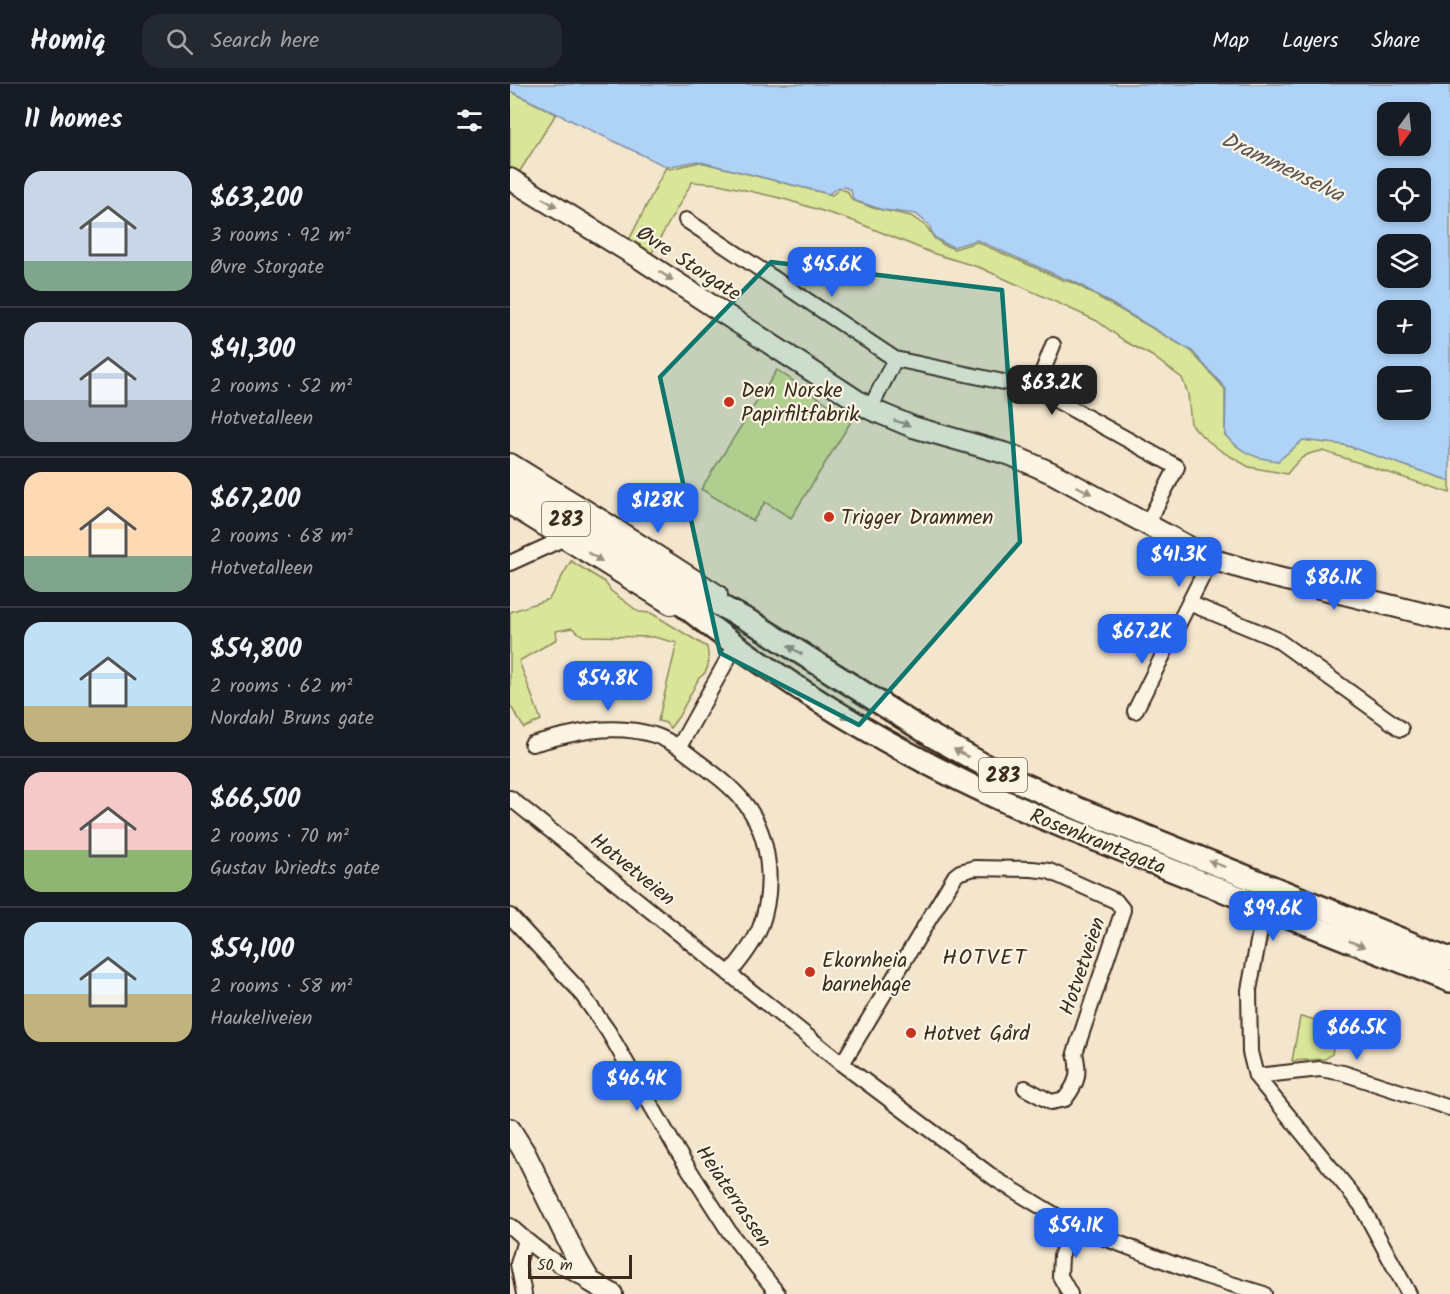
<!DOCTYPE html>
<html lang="en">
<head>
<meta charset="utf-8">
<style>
  :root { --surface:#171b24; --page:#242831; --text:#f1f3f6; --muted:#9ea1a6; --line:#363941; --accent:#2563eb }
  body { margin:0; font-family:Kalam,sans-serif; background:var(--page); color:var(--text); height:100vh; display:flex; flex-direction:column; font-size:22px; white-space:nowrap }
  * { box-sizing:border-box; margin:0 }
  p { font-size:20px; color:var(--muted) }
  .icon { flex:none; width:33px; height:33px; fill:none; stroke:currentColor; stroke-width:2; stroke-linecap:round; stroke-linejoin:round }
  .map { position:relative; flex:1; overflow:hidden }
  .details { display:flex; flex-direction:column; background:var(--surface); width:510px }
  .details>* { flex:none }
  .needle { width:39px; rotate:195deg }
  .controls { position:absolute; left:867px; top:18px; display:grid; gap:12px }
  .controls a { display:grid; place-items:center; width:54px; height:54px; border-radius:12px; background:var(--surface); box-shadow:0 3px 9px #0003; font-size:30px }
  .scale { position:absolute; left:18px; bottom:15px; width:104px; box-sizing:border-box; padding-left:6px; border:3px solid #3b2a1e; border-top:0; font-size:16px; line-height:21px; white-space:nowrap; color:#3b2a1e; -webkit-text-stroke:4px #fcf5e5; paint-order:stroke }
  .price { position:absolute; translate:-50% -51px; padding:0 14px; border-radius:12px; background:var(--accent); color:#fff; font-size:20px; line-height:39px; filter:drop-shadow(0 2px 3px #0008) }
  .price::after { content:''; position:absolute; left:50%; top:36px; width:18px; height:14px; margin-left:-9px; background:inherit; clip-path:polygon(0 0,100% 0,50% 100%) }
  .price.current { background:#222; color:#fff }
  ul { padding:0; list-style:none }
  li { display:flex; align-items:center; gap:18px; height:150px; padding:0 24px }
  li+li { border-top:2px solid var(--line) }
  li span { display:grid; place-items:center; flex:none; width:168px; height:120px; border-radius:18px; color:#555 }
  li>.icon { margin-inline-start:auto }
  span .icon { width:72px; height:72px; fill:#fffc; stroke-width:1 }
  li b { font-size:26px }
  h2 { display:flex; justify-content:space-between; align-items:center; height:72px; padding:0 24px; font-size:26px }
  header { display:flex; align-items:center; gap:36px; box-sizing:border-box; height:84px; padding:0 30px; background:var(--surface); border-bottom:2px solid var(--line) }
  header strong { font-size:28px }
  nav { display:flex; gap:33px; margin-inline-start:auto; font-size:21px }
  .search { width:420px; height:54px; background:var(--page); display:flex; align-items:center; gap:15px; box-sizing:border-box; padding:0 21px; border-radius:18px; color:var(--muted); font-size:22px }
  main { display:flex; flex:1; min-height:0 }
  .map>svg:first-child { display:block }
  .green { fill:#d9e598; stroke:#8a885b; stroke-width:1.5 }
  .water { fill:#aed3f7; stroke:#808fa0; stroke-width:1.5; fill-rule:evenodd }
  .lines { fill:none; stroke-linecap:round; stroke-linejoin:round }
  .street-casing { stroke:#3b2a1e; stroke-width:18 }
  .secondary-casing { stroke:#3b2a1e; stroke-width:24 }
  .primary-casing { stroke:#3b2a1e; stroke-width:26 }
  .street { stroke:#fcf5e5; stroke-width:14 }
  .secondary { stroke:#fcf5e5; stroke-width:20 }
  .primary { stroke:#fcf5e5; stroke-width:21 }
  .oneway { fill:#9c9082 }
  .marked { fill:#0f766e; fill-opacity:0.2; stroke:#0f766e; stroke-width:4.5; stroke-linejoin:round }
  .poi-dot { fill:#c8321e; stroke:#fcf5e5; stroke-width:2 }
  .labels { text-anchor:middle; stroke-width:4.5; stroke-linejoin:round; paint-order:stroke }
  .shield { fill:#fcf5e5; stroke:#75675a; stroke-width:1.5 }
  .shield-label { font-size:20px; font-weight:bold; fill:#3b2a1e }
  .street-label { font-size:21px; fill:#3b2a1e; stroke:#fcf5e5 }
  .poi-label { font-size:21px; fill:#3b2a1e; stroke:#fcf5e5; text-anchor:start }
  .water-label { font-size:22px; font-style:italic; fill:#585454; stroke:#fcf5e5 }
  .neighbourhood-label { font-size:22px; letter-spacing:1.5px; fill:#3b2a1e; stroke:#fcf5e5 }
</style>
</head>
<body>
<header>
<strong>Homiq</strong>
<div class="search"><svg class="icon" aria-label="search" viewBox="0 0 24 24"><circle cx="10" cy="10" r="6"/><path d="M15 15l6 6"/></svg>Search here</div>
<nav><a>Map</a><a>Layers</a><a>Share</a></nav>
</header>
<main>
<section class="details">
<h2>11 homes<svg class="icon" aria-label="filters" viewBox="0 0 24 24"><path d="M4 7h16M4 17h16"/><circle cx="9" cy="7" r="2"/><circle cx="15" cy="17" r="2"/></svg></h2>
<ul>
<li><span style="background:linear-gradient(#c9d6e8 75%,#7fa58c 0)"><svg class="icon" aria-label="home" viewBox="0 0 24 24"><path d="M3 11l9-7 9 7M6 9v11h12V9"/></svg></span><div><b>$63,200</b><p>3 rooms · 92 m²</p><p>Øvre Storgate</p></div></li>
<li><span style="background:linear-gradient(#c9d6e8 65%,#9aa5b1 0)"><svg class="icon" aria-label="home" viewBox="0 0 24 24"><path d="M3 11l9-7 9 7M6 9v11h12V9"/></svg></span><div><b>$41,300</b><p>2 rooms · 52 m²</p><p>Hotvetalleen</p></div></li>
<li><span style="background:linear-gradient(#ffd9b3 70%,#7fa58c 0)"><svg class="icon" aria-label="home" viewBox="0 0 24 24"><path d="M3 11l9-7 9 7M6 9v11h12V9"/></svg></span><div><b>$67,200</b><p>2 rooms · 68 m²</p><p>Hotvetalleen</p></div></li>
<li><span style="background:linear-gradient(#bfe0f5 70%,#c2b280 0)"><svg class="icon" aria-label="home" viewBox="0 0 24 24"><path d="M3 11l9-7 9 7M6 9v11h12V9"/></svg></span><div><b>$54,800</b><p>2 rooms · 62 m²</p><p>Nordahl Bruns gate</p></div></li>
<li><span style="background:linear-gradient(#f6c9c9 65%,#8fb573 0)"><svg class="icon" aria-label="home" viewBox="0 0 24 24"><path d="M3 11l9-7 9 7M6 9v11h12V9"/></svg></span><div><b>$66,500</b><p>2 rooms · 70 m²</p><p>Gustav Wriedts gate</p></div></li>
<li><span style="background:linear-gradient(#bfe0f5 60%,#c2b280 0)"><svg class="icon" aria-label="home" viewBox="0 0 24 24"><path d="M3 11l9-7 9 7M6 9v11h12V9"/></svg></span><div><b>$54,100</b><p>2 rooms · 58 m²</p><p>Haukeliveien</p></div></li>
</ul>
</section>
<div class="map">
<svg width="940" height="1210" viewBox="0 0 940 1210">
  <rect width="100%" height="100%" fill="#f4e5cd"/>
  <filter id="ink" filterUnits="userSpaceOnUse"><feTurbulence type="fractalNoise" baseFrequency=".0167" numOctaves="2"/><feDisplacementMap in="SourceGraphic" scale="12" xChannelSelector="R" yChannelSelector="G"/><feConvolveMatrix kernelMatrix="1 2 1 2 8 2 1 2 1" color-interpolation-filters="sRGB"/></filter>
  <g filter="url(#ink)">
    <path class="green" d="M0,7L46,30L8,90L0,86Z
      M190,78L322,111L330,105L337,107L342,116L363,124L401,132L417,143L424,154L434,161L444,165L467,158L553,196L564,199L680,266L715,305V351C733,370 742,372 768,377L793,356L835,361L940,397V409L813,367C795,368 788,376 777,390L739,383L711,367L693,353L681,340L678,310L672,294L642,272L616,258L587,237L471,184L422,169L341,136L274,115L209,100L182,98L140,172L118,158L156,83L160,85Z
      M267,286L342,336L281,434L255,418L243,437L191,405Z
      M61,477L95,498L101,507L129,528L141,529L197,563C199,576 201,586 189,594L169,632L160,644L156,639L148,637L167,559L144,553L73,552L62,544L46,547L47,555L9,577L31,636L14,644L0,621V528L39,515Z
      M790,933L827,939L822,970L815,975L782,977Z"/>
    <path class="water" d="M0,0H940V397L835,361L793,356L768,377C742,374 733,369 715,351L716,305L682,267L565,198L553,194L467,156L443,163L434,159L424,153L419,141L406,130L373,126L343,116L341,106C332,100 326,104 319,110L187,77L157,83L0,7ZM878,28H910V62H878ZM878,94H910V128H878ZM878,160H910V194H878ZM878,226H910V260H878ZM878,292H910V326H878Z"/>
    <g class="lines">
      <defs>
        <path id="street" d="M176,136L385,275L360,325
          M385,275L526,305L667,383L637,440
          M526,305L543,261
          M0,479L55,454
          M679,519L766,555L891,645
          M625,627L701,475
          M22,660C62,649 102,638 144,651C152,653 161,659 169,663
          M0,714L332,980L487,1096L563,1142L692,1191L754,1210
          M756,815L739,906L740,968L746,992L851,1121L899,1210
          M0,832L68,905L98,947L168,1068L220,1149L268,1210
          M219,890C231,876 243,861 250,844C265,804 261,750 233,717C216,696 190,680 169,663L225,562
          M332,980L445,792L450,788L465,784L522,785L539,787L606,817L613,826L565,969C570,990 568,998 555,1015L541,1018L515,1004
          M746,992L810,985L833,989L940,1024
          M0,1142C24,1164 50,1185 80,1197
          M14,1210L8,1180L15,1156
          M560,1210L550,1192L551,1172L563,1142"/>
        <path id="secondary" d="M0,95L129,174L360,325L403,343L501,371L542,389L701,475L748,489L940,536
          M0,380L97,440L207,511
          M0,420L161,520
          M0,1045L15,1069L68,1177L80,1197L102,1210"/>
        <path id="primary" d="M0,400L111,470L245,540L422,652L487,688L569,725L940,875
          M144,498C269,601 411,685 561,746L940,897"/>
      </defs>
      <use href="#street" class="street-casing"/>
      <use href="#secondary" class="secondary-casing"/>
      <use href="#primary" class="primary-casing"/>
      <use href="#street" class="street"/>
      <use href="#secondary" class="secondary"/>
      <use href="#primary" class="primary"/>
    </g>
    <defs><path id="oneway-solid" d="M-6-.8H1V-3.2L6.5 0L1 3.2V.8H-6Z" transform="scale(1.5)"/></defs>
    <g class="oneway">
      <use href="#oneway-solid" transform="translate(40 119) rotate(31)"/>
      <use href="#oneway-solid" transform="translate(156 192) rotate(33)"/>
      <use href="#oneway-solid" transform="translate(392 339) rotate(19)"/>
      <use href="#oneway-solid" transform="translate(574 406) rotate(28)"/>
      <use href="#oneway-solid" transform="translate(85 473) rotate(32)"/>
      <use href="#oneway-solid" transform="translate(285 566) rotate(-148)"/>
      <use href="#oneway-solid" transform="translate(331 630) rotate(32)"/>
      <use href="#oneway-solid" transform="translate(451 669) rotate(-151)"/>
      <use href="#oneway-solid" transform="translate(707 780) rotate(-159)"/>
      <use href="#oneway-solid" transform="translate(847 860) rotate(22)"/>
    </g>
  </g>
  <path class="marked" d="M261,178L492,206L510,458L349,641L210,569L150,293Z"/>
  <g class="poi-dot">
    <circle cx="219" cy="318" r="6"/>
    <circle cx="319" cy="433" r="6"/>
    <circle cx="300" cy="888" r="6"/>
    <circle cx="401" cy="949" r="6"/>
  </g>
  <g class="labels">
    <g class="shield">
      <rect x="32" y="418" width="48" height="34" rx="4.5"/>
      <rect x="469" y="674" width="48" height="34" rx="4.5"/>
    </g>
    <g class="shield-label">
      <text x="56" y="442">283</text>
      <text x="493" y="698">283</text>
    </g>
    <g class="street-label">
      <text transform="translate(179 179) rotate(33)" y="7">Øvre Storgate</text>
      <text transform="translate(588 757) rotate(22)" y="7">Rosenkrantzgata</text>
      <text transform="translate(123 785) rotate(39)" y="7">Hotvetveien</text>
      <text transform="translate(572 882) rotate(-71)" y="7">Hotvetveien</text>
      <text transform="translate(224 1112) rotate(56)" y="7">Heiaterrassen</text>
    </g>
    <g class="poi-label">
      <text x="231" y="313">Den Norske<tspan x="231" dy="24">Papirfiltfabrik</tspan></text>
      <text x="331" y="440">Trigger Drammen</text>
      <text x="312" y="883">Ekornheia<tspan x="312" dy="24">barnehage</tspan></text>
      <text x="413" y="956">Hotvet Gård</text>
    </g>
    <g class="water-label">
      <text transform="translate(773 82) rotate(26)" y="8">Drammenselva</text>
    </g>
    <g class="neighbourhood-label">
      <text x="475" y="880">HOTVET</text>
    </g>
  </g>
</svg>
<div class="controls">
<a><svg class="needle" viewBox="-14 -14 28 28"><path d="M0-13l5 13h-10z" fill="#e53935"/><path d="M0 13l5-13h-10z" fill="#9ea1a6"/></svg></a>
<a><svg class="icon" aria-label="locate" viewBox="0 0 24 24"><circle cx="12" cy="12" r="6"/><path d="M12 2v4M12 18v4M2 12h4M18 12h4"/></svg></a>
<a><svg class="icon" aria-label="layers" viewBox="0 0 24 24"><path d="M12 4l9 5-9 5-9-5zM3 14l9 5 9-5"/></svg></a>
<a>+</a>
<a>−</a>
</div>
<div class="scale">50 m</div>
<b class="price" style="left:322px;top:214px">$45.6K</b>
<b class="price current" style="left:542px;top:332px">$63.2K</b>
<b class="price" style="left:148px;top:450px">$128K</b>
<b class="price" style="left:669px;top:504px">$41.3K</b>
<b class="price" style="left:824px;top:527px">$86.1K</b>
<b class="price" style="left:632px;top:581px">$67.2K</b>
<b class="price" style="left:98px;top:628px">$54.8K</b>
<b class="price" style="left:763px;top:858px">$99.6K</b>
<b class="price" style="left:847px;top:977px">$66.5K</b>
<b class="price" style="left:127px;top:1028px">$46.4K</b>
<b class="price" style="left:566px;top:1175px">$54.1K</b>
</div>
</main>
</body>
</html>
